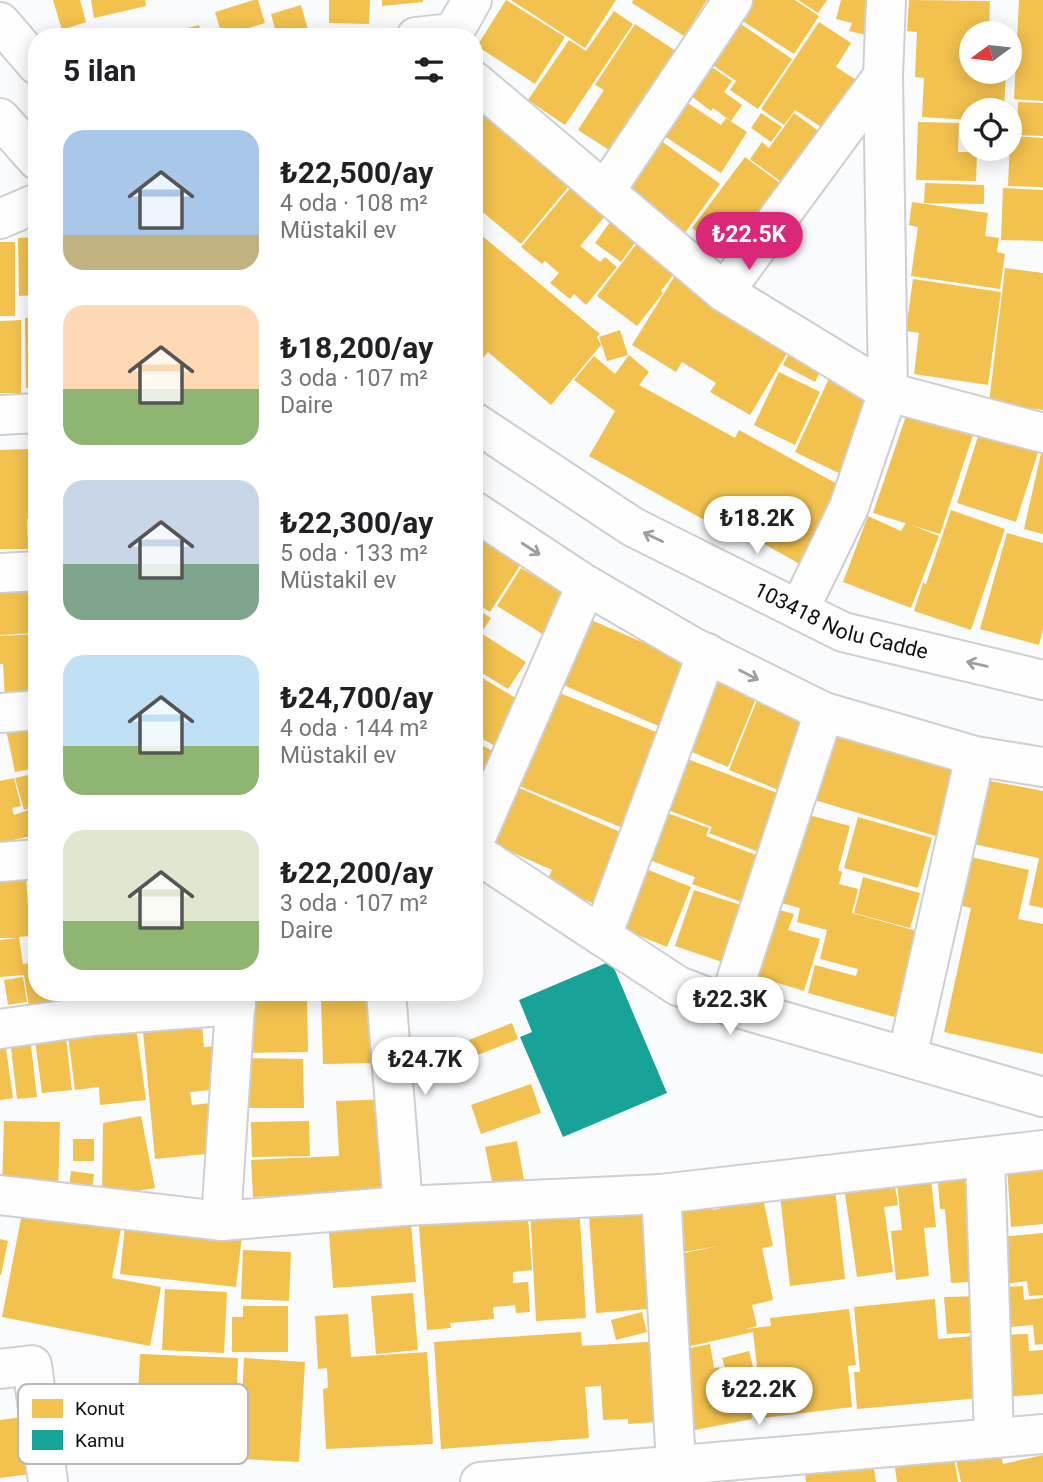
<!DOCTYPE html>
<html lang="tr">
<head>
<meta charset="utf-8">
<style>
  :root { --surface:#fff; --page:#f6f6f6; --text:#202124; --muted:#757577; --accent:#db2777 }
  body { margin:0; font-family:Roboto,sans-serif; background:var(--page); color:var(--text); height:100vh; display:flex; flex-direction:column; font-size:26px; white-space:nowrap }
  * { box-sizing:border-box; margin:0 }
  p { font-size:23px; color:var(--muted) }
  .icon { flex:none; width:38px; height:38px; fill:none; stroke:currentColor; stroke-width:2; stroke-linecap:round; stroke-linejoin:round }
  .map { position:relative; flex:1; overflow:hidden }
  .drawer { position:absolute; left:28px; top:28px; width:455px; height:973px; display:flex; flex-direction:column; background:var(--surface); border-radius:28px; box-shadow:0 4px 18px #0003 }
  .drawer>* { flex:none }
  .needle { width:46px; rotate:255deg }
  .tools { position:absolute; left:959px; top:21px; display:grid; gap:14px }
  .tools a { display:grid; place-items:center; width:63px; height:63px; border-radius:50%; background:var(--surface); box-shadow:0 4px 18px #0003; font-size:35px }
  .price { position:absolute; translate:-50% -60px; padding:0 16px; border-radius:24px; background:#fff; color:#222; font-size:23px; line-height:46px; filter:drop-shadow(0 2px 4px #0008) }
  .price::after { content:''; position:absolute; left:50%; top:42px; width:21px; height:16px; margin-left:-10px; background:inherit; clip-path:polygon(0 0,100% 0,50% 100%) }
  .price.selected { background:var(--accent); color:#fff }
  ul { padding:0; list-style:none }
  li { display:flex; align-items:center; gap:21px; height:175px; padding:0 35px }
  li span { display:grid; place-items:center; flex:none; width:196px; height:140px; border-radius:21px; color:#555 }
  li>.icon { margin-inline-start:auto }
  span .icon { width:84px; height:84px; fill:#fffc; stroke-width:1 }
  li b { font-size:30px }
  h2 { display:flex; justify-content:space-between; align-items:center; height:84px; padding:0 35px; font-size:30px }
  .map>svg:first-child { display:block }
  .homes { fill:#f2c14e }
  .public { fill:#17a398 }
  .lines { fill:none; stroke-linecap:round; stroke-linejoin:round }
  .minor-casing { stroke:#cecfd1; stroke-width:42 }
  .minor { stroke:#fefeff; stroke-width:38 }
  .oneway { stroke:#9f9fa1 }
  .labels { text-anchor:middle; stroke-width:7; stroke-linejoin:round; paint-order:stroke }
  .street-label { font-size:21px; fill:#111113; stroke:#fff }
  .key { fill:#fff; stroke:#b8b8b8; stroke-width:2 }
  .key-label { font-size:19px; fill:#111113 }
</style>
</head>
<body>
<div class="map">
<svg width="1043" height="1482" viewBox="0 0 1043 1482">
  <rect width="100%" height="100%" fill="#fafbfd"/>
  <path class="homes" d="M53,0H80L86,22L62,30Z
    M91,0H145L146,6L94,18Z
    M254,0H258L265,23L222,36L215,12Z
    M329,0H370L369,24L329,23Z
    M382,0H423V2L382,6Z
    M506,0L565,37L535,84L477,46Z
    M511,0H616L585,48Z
    M633,0H707L684,36L632,3Z
    M754,0H795L819,16L794,54L741,20Z
    M798,0H827L818,13Z
    M841,0H880L871,36L849,31L852,23L836,19Z
    M909,0L990,1L989,33H971V72H1006L1004,110H971V120L922,117L924,78L915,77L917,32L907,31Z
    M1019,0H1043V101L1014,99Z
    M301,5L310,37H277L271,14Z
    M614,11L633,24L565,125L528,100L569,40L586,51Z
    M735,20L792,59L758,109L730,90L736,81L707,61Z
    M819,22L851,43L836,67L861,83L829,132L795,110L784,125L761,109Z
    M635,24L685,57L620,157L578,130L604,90L595,85Z
    M199,25L202,37H173L172,32Z
    M706,63L732,81L724,92L742,105L731,121L713,108L711,111L686,92Z
    M474,99L517,134L513,139L569,186L521,244L474,205Z
    M683,100L721,125L726,118L747,132L721,173L661,134Z
    M1018,102L1043,103V136L1017,135Z
    M761,113L782,127L771,142L751,128Z
    M794,113L832,141L795,192L750,159L762,142L769,148Z
    M918,122L959,123L958,152H977L976,181L916,180Z
    M1010,136L1043,138V187L1008,186Z
    M660,140L720,184L684,234L623,190Z
    M745,157L793,193L739,264L692,228Z
    M576,181L611,209L580,246L600,262L605,257L617,267L586,305L574,294L570,299L550,283L559,273L545,261L542,264L521,247Z
    M925,183L984,185V204L924,203Z
    M1003,188L1043,190V241L1001,240Z
    M912,202L988,213L985,236L999,238L997,252L1005,254L1000,289L911,276L918,227L909,225Z
    M613,218L639,237L621,262L595,243Z
    M474,229L600,334L597,337L601,345L551,405L488,352L481,360L474,354Z
    M644,234L682,263L661,291L663,293L637,326L597,296Z
    M35,237V295L19,296L18,238Z
    M0,242H15V316H0Z
    M1005,268L1043,273V410L989,403Z
    M676,274L792,345L750,415L710,392L716,383L682,362L676,372L632,345Z
    M913,279L1001,292L988,385L914,374L919,333L906,331Z
    M25,318H37V388H26Z
    M21,320V393H0V321Z
    M620,330L628,355L607,361L599,337Z
    M796,339L828,356L815,382L783,365Z
    M629,355L649,372L639,385L735,438L739,430L850,491L807,568L748,535L744,542L589,456L615,411L574,380L594,356L615,374Z
    M779,372L820,392L795,445L754,425Z
    M832,372L880,395L843,475L795,452Z
    M908,410L974,432L940,534L873,513Z
    M981,427L1040,446L1016,522L957,503Z
    M30,449L31,483H37V519H27L28,549H0V450Z
    M1042,449L1043,450V534L1024,529Z
    M951,510L1005,529L971,630L914,611L923,583L926,584Z
    M868,516L901,531L906,523L939,536L911,608L843,582Z
    M474,533L521,564L490,612L474,602Z
    M1007,533L1043,543V629L1039,645L980,629Z
    M521,568L572,599L549,638L497,606Z
    M37,585V633L0,635V586Z
    M474,607L491,618L481,633L526,662L508,689L474,668Z
    M582,616L695,665L668,730L554,681Z
    M37,634V696L5,698L3,664H0V636Z
    M474,673L529,706L502,750L474,734Z
    M707,675L757,696L728,767L677,746Z
    M550,689L661,734L628,830L517,785Z
    M758,698L815,721L786,793L729,770Z
    M37,719V768L15,772L5,725Z
    M828,725L957,764L936,836L811,799Z
    M474,740L504,758L474,807Z
    M677,755L785,796L764,854L709,833L712,827L658,806Z
    M37,773V806L24,810L15,778Z
    M14,778L21,806L12,808L14,815L37,807V841L32,842L31,836L0,843V781Z
    M980,779L1043,791V908L1029,905L1039,858L968,843Z
    M517,787L627,835L597,905L546,883L552,870L493,844Z
    M656,809L709,828L706,836L764,858L747,904L692,884L695,877L639,856Z
    M797,812L850,826L838,870L842,872L839,884L858,889L852,913L924,933L902,1019L808,993L815,965L856,976L858,969L820,959L827,930L797,922L800,908L774,901Z
    M858,817L932,838L918,888L844,868Z
    M962,855L1029,870L1018,919L1043,924V1054L944,1032L971,908L951,903Z
    M636,865L691,887L667,947L613,925Z
    M863,877L920,893L910,928L854,913Z
    M26,878L30,936L19,937L23,964L37,962V992H81L82,1000L29,1007L24,975L0,977V940L17,938H0V880Z
    M37,878V917L32,918L28,879Z
    M694,890L750,908L731,965L675,946Z
    M769,907L794,914L788,930L820,939L804,991L748,974Z
    M23,977L27,1002L8,1005L4,980Z
    M240,992H307L308,1052L241,1053Z
    M381,997L383,1063L323,1064L321,999Z
    M201,1015L204,1047L217,1046L221,1089L190,1092L192,1105L211,1103L216,1153L155,1159L142,1021Z
    M512,1023L518,1039L475,1056L469,1040Z
    M136,1026L146,1100L100,1105L99,1087L75,1090L67,1028Z
    M29,1029L37,1097L17,1099L9,1031Z
    M65,1029L72,1090L42,1093L34,1033Z
    M4,1034L13,1098L0,1100V1035Z
    M242,1058L303,1059L304,1108H243Z
    M531,1084L541,1113L481,1134L471,1105Z
    M390,1099L394,1191L253,1197L251,1160L339,1156L336,1101Z
    M141,1116L155,1188L102,1197L103,1123Z
    M4,1121L60,1122L58,1192L2,1190Z
    M309,1121L310,1156L252,1157L251,1122Z
    M73,1139H94V1161H73Z
    M517,1141L524,1180L493,1186L485,1147Z
    M1043,1164V1224L1011,1227L1007,1166Z
    M977,1167L986,1281L951,1283L945,1209H940L937,1170Z
    M930,1169L936,1227L924,1228L929,1276L896,1280L891,1231L902,1230L896,1173Z
    M71,1171L94,1174L91,1201L68,1198Z
    M893,1173L898,1205L884,1207L893,1272L857,1277L843,1180Z
    M834,1180L845,1279L790,1286L779,1186Z
    M710,1196L713,1210L763,1198L773,1246L762,1248L773,1300L752,1305L757,1326L745,1329L771,1326L770,1318L849,1309L856,1365L848,1366L852,1407L763,1418L753,1332L682,1348L675,1255L718,1246L683,1252L673,1203Z
    M646,1198L658,1286L647,1287L648,1309L596,1313L588,1202Z
    M24,1203L122,1223L112,1278L161,1287L150,1346L2,1317Z
    M579,1204L586,1318L536,1321L530,1207Z
    M410,1213L416,1282L333,1288L328,1219Z
    M126,1216L242,1236L236,1287L120,1274Z
    M528,1217L532,1270L513,1272V1283L528,1282L530,1312L516,1313L515,1305L493,1307L494,1319L450,1323L451,1328L427,1330L419,1226Z
    M1043,1233V1295L1029,1296L1027,1281L1003,1284L998,1237Z
    M0,1239L8,1241L1,1275H0Z
    M243,1250L291,1252L289,1301L241,1299Z
    M1023,1286L1024,1300L1043,1298V1344L1035,1345L1033,1325L1000,1328L996,1288Z
    M165,1289L227,1292L224,1353L162,1350Z
    M413,1293L418,1350L376,1354L371,1296Z
    M983,1296L985,1332L947,1334L944,1297Z
    M935,1299L938,1339L985,1335L991,1397L857,1409L854,1372H860L854,1307Z
    M243,1306H288V1352H232V1317H243Z
    M642,1312L647,1332L616,1340L611,1320Z
    M348,1314L351,1357L427,1352L433,1444L326,1449L323,1389L328,1388L327,1368L318,1369L315,1316Z
    M581,1332L582,1346L662,1341L655,1422L628,1424V1419L603,1420L601,1386L585,1387L589,1438L441,1449L434,1342Z
    M1028,1334L1029,1351L1043,1350V1394L1003,1397L999,1335Z
    M710,1344L714,1368L719,1367L722,1382L744,1378L752,1419L695,1430L680,1350Z
    M749,1351L754,1371L728,1378L722,1358Z
    M140,1354L238,1358L234,1465L135,1462Z
    M244,1358L305,1362L299,1462L239,1459Z
    M30,1416L37,1473L0,1478V1420Z
    M1000,1451L1003,1464L1043,1455V1482H961L956,1460Z
    M954,1457L958,1482H897L895,1468Z
    M873,1462L876,1482H806L805,1473Z"/>
  <path class="public" d="M611,961L667,1093L563,1137L520,1037L532,1032L519,1000Z"/>
  <g class="lines">
    <defs>
      <g id="minor">
        <path d="M0,22L37,65"/>
        <path d="M416,37L452,33"/>
        <path d="M451,37L472,0"/>
        <path d="M474,81L724,292L888,392L1043,433"/>
        <path d="M0,118L37,160"/>
        <path d="M605,191L733,0"/>
        <path d="M0,219L37,203"/>
        <path d="M724,292L883,76"/>
        <path d="M0,415L37,413"/>
        <path id="s1" d="M474,422L633,527L843,632L1043,680"/>
        <path d="M474,511L586,585L691,646L824,712L975,756L1043,767"/>
        <path d="M0,573L37,571"/>
        <path d="M799,610L849,507L888,392L883,76L886,0"/>
        <path d="M0,713L37,710"/>
        <path d="M474,842L586,585"/>
        <path d="M474,852L678,986L728,1005L1043,1097"/>
        <path d="M0,862L37,859"/>
        <path d="M602,936L707,653"/>
        <path d="M386,992L403,1206"/>
        <path d="M728,1005L824,712"/>
        <path d="M0,1029L93,1016L236,1005"/>
        <path d="M907,1057L975,756"/>
        <path d="M985,1157L994,1438"/>
        <path d="M661,1194L677,1482"/>
        <path d="M0,1195L221,1221L403,1206L661,1194L1043,1150"/>
        <path d="M221,1221L236,992"/>
        <path d="M0,1369L32,1365L48,1482"/>
        <path d="M480,1482L1043,1434"/>
      </g>
    </defs>
    <use href="#minor" class="minor-casing"/>
    <use href="#minor" class="minor"/>
  </g>
  <defs><path id="oneway-shaft" d="M-6 0H5M1.5-3L5.5 0L1.5 3" fill="none" stroke-width="1.6" stroke-linecap="round" stroke-linejoin="round" transform="scale(1.75)"/></defs>
  <g class="oneway">
    <use href="#oneway-shaft" transform="translate(653 537) rotate(-154)"/>
    <use href="#oneway-shaft" transform="translate(531 549) rotate(33)"/>
    <use href="#oneway-shaft" transform="translate(977 664) rotate(-167)"/>
    <use href="#oneway-shaft" transform="translate(749 675) rotate(27)"/>
  </g>
  <g class="labels">
    <g class="street-label">
      <text dy="7" stroke="none"><textPath href="#s1" startOffset="420">103418 Nolu Cadde</textPath></text>
    </g>
  </g>
  <rect x="18" y="1384" width="230" height="80" rx="10" class="key"/>
  <rect x="32" y="1399" width="31" height="19" fill="#f2c14e"/>
  <rect x="32" y="1430" width="31" height="20" fill="#17a398"/>
  <g class="key-label">
    <text x="75" y="1415">Konut</text>
    <text x="75" y="1447">Kamu</text>
  </g>
</svg>
<div class="tools">
<a><svg class="needle" viewBox="-14 -14 28 28"><path d="M0-13l5 13h-10z" fill="#e53935"/><path d="M0 13l5-13h-10z" fill="#757577"/></svg></a>
<a><svg class="icon" aria-label="locate" viewBox="0 0 24 24"><circle cx="12" cy="12" r="6"/><path d="M12 2v4M12 18v4M2 12h4M18 12h4"/></svg></a>
</div>
<b class="price selected" style="left:749px;top:272px">₺22.5K</b>
<b class="price" style="left:757px;top:556px">₺18.2K</b>
<b class="price" style="left:730px;top:1037px">₺22.3K</b>
<b class="price" style="left:425px;top:1097px">₺24.7K</b>
<b class="price" style="left:759px;top:1427px">₺22.2K</b>
<section class="drawer">
<h2>5 ilan<svg class="icon" aria-label="filters" viewBox="0 0 24 24"><path d="M4 7h16M4 17h16"/><circle cx="9" cy="7" r="2"/><circle cx="15" cy="17" r="2"/></svg></h2>
<ul>
<li><span style="background:linear-gradient(#a9c7e8 75%,#c2b280 0)"><svg class="icon" aria-label="home" viewBox="0 0 24 24"><path d="M3 11l9-7 9 7M6 9v11h12V9"/></svg></span><div><b>₺22,500/ay</b><p>4 oda · 108 m²</p><p>Müstakil ev</p></div></li>
<li><span style="background:linear-gradient(#ffd9b3 60%,#8fb573 0)"><svg class="icon" aria-label="home" viewBox="0 0 24 24"><path d="M3 11l9-7 9 7M6 9v11h12V9"/></svg></span><div><b>₺18,200/ay</b><p>3 oda · 107 m²</p><p>Daire</p></div></li>
<li><span style="background:linear-gradient(#c9d6e8 60%,#7fa58c 0)"><svg class="icon" aria-label="home" viewBox="0 0 24 24"><path d="M3 11l9-7 9 7M6 9v11h12V9"/></svg></span><div><b>₺22,300/ay</b><p>5 oda · 133 m²</p><p>Müstakil ev</p></div></li>
<li><span style="background:linear-gradient(#bfe0f5 65%,#8fb573 0)"><svg class="icon" aria-label="home" viewBox="0 0 24 24"><path d="M3 11l9-7 9 7M6 9v11h12V9"/></svg></span><div><b>₺24,700/ay</b><p>4 oda · 144 m²</p><p>Müstakil ev</p></div></li>
<li><span style="background:linear-gradient(#dfe7d0 65%,#8fb573 0)"><svg class="icon" aria-label="home" viewBox="0 0 24 24"><path d="M3 11l9-7 9 7M6 9v11h12V9"/></svg></span><div><b>₺22,200/ay</b><p>3 oda · 107 m²</p><p>Daire</p></div></li>
</ul>
</section>
</div>
</body>
</html>
